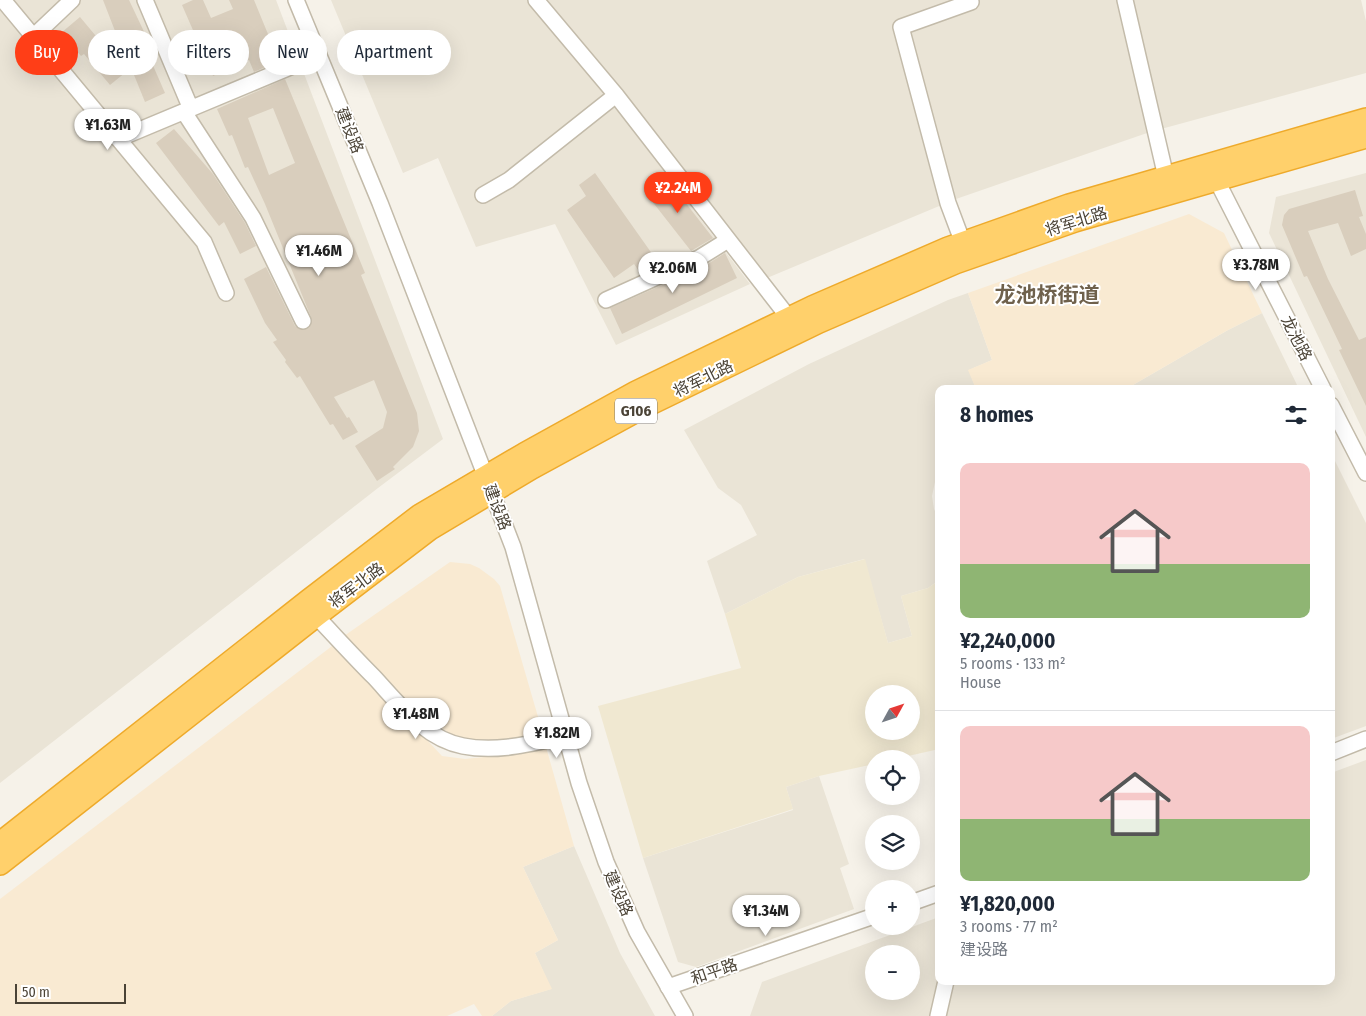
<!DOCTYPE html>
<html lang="en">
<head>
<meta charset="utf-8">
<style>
  :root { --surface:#fff; --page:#f2f2f3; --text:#1f2937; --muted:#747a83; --line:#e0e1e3; --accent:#ff3e17 }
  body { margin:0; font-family:"Fira Sans Condensed","Noto Sans SC",sans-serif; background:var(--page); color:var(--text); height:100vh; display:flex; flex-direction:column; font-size:19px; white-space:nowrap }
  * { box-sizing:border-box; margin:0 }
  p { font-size:16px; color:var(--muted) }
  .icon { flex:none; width:28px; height:28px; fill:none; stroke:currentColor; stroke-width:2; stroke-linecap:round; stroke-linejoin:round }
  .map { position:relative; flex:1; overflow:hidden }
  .sheet { position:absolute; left:935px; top:385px; width:400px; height:600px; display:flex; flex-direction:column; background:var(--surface); border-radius:10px; box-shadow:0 5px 20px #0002 }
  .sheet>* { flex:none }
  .hud { position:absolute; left:15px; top:30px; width:475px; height:45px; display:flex; gap:10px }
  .needle { width:32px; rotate:50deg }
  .buttons { position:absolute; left:865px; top:685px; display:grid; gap:10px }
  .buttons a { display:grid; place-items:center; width:55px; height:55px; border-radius:50%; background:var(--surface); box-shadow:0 5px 20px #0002; font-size:25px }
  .scale { position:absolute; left:15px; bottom:12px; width:111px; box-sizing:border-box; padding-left:5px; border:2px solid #4b4336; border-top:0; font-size:14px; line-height:18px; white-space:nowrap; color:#4b4336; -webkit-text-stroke:4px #fff; paint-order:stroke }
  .price { position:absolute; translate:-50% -42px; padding:0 11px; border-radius:18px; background:#fff; color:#222; font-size:16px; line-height:32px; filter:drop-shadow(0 1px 2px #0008) }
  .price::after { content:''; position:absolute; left:50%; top:30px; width:15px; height:11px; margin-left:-8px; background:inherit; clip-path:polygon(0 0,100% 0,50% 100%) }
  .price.active { background:var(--accent); color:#fff }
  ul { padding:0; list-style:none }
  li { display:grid; align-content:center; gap:10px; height:265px; padding:0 25px }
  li+li { border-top:1px solid var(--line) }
  li span { display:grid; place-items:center; height:155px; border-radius:10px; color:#555 }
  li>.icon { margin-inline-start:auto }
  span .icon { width:90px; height:90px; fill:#fffc; stroke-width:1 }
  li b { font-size:21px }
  h2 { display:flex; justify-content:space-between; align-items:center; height:60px; padding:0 25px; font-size:21px }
  .pill { padding:0 18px; border-radius:22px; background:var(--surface); box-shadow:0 5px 20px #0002; font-size:18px; line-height:45px }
  .pill.active { background:var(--accent); color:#fff }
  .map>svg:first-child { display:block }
  .residential { fill:#eae4d6; fill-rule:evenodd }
  .commercial { fill:#f9ead2 }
  .education { fill:#f0e8d1; fill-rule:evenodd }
  .building { fill:#d9cebd; fill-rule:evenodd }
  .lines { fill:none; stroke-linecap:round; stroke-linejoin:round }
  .minor-casing { stroke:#c3bbaa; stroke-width:18 }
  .highway-casing { stroke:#eeaa2b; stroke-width:24 }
  .minor { stroke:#fff; stroke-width:15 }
  .highway { stroke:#ffd06b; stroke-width:21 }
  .labels { text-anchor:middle; stroke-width:4; stroke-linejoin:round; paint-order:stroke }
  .shield { fill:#fff; stroke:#817b72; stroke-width:1 }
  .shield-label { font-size:15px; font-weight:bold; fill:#4b4336 }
  .street-label { font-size:16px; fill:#4b4336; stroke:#fff }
  .district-label { font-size:21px; font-weight:bold; fill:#6f614c; stroke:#fff }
</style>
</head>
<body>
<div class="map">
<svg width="1366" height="1016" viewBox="0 0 1366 1016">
  <rect width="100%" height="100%" fill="#f6f2e9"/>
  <path class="residential" d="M0,0H276L443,439L378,488L0,783Z
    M331,0H1361L1366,21V73L1150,132L956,199L767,278L581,40L570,48L750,284L616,345L555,224L476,247L438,158L403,173Z
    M1366,173V437L1269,233L1276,197Z
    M968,293L992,360L969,370L976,389H939V473L935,482L932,496L934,509L939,519V580L928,588L901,596L912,636L888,643L864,559L798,577L725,614L707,561L757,535L741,505L718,488L684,430L809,364L948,300Z
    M1262,313L1299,389H1126L1228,330Z
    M1331,453L1366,523V726L1331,739Z
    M1366,760V1016H750L762,982L939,917V981H1331V773ZM874,954H911V991H874Z
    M819,776L849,864L840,868L854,909L696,967L678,962L643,858L793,810L786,787Z
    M574,846L620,953L655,1016H492L511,1001L551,989L535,953L558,940L523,867Z"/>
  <path class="commercial" d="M1189,214L1224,233L1262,313L1228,330L1126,389H976L968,370L992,360L968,293Z
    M450,562L470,564L479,568L494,579L500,586L543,734L519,742H471L452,735L411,707L344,636Z
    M336,643L442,756L465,759L503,755L546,747L574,846L523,867L558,940L535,953L552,989L511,1001L492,1016H482L474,1004L447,1016H0V899Z"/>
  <path class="education" d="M865,559L888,643L912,636L901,596L928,588L938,581L939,749L895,759H874V764L819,776L786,787L793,809L643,858L598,706L741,668L725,614L798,577ZM874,694H911V731H874Z"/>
  <path class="building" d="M103,0H129L147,38L122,49Z
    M193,0H203L211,18L233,9L229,0H254L279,61L254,72L249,60L213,76L182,5Z
    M80,17L126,72L110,85L84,54L81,56L61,33Z
    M151,61L165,93L145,102L132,70Z
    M285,79L365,273L361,275L417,413L419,431L413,447L393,467L395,469L377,481L355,446L383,428L387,412L374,380L334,397L347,418L349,417L358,432L343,440L333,424L330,425L300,376L297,378L285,362L286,360L273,342L277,340L265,323L244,279L266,267L295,326L303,330L310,327L311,317L265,204L248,167L245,168L232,135L229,136L217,109ZM273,108L295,163L269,175L248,118Z
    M174,129L213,174L245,223L256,246L240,254L224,222L219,226L156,143Z
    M595,173L660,265L641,274L634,264L614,278L567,210L586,196L579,185Z
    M664,175L713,238L691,251L644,191Z
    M1355,190L1363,216L1359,217L1366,234V249L1351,256L1338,223L1308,231L1328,279L1359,340L1366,337V406L1339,350L1342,349L1307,276L1304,277L1282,225L1284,215L1289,209Z
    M725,253L737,278L622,334L610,308L703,267Z"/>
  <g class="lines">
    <defs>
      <path id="minor" d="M3,0L204,242L226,293
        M145,0L191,109
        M296,0L380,203L513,547L579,783L606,862L637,932L685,1016
        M536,0L616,95L789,318
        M1125,0L1166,177
        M33,37L72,0
        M184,112L253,218L303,321
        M118,139L319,55
        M1216,179L1323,389
        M483,195L509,180L616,95
        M963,243L948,203L901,27L971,2
        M606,300L699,258L728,240
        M1331,405L1366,473
        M316,616C335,636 354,657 374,677C399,704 425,739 463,746C498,753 532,743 566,736
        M1331,753L1366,739
        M911,903L939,893
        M668,987L874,916
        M938,1016L946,981"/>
      <path id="highway" d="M0,843L309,600L420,515L524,454L636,392L812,307L948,248L1069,205L1366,119
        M0,864L316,616L430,529L532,468L644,407L819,322L955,263L1075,221L1366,137"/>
    </defs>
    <use href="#minor" class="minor-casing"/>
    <use href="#highway" class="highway-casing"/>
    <use href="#minor" class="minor"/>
    <use href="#highway" class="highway"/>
  </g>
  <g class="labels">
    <rect class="shield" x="615" y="398.5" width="42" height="25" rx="4"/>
    <g class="shield-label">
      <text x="636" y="416">G106</text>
    </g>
    <g class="street-label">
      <text transform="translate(350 130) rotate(68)" y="6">建设路</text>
      <text transform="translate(1076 221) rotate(-17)" y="6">将军北路</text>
      <text transform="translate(1297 338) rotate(63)" y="6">龙池路</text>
      <text transform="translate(703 378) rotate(-26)" y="6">将军北路</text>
      <text transform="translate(498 507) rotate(69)" y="6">建设路</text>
      <text transform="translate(356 585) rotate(-37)" y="6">将军北路</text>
      <text transform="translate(619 893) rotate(66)" y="6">建设路</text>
      <text transform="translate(714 971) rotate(-19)" y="6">和平路</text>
    </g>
    <g class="district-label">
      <text x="1047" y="302">龙池桥街道</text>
    </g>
  </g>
</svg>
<div class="buttons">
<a><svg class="needle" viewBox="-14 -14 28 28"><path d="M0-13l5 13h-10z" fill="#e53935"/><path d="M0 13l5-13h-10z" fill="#747a83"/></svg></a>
<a><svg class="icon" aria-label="locate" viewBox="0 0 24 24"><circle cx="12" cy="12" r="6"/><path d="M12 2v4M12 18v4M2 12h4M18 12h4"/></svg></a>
<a><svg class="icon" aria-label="layers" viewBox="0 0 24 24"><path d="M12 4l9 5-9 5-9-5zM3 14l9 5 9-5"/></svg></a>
<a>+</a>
<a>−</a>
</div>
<div class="scale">50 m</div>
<b class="price" style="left:108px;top:151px">¥1.63M</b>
<b class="price active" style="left:678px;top:214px">¥2.24M</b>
<b class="price" style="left:319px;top:277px">¥1.46M</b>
<b class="price" style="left:1256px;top:291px">¥3.78M</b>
<b class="price" style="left:673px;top:294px">¥2.06M</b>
<b class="price" style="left:416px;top:740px">¥1.48M</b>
<b class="price" style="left:557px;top:759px">¥1.82M</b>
<b class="price" style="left:766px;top:937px">¥1.34M</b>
<div class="hud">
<a class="pill active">Buy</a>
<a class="pill">Rent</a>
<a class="pill">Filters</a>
<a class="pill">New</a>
<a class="pill">Apartment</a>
</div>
<section class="sheet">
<h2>8 homes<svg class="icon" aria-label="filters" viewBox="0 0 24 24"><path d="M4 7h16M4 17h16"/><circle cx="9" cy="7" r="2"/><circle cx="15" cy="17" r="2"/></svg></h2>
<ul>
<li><span style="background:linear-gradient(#f6c9c9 65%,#8fb573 0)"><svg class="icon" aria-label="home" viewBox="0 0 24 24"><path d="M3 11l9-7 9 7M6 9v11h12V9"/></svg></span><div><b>¥2,240,000</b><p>5 rooms · 133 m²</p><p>House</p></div></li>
<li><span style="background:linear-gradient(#f6c9c9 60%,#8fb573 0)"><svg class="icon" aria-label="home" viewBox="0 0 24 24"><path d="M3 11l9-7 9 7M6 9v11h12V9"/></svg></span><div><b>¥1,820,000</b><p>3 rooms · 77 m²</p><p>建设路</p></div></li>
</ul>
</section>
</div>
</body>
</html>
